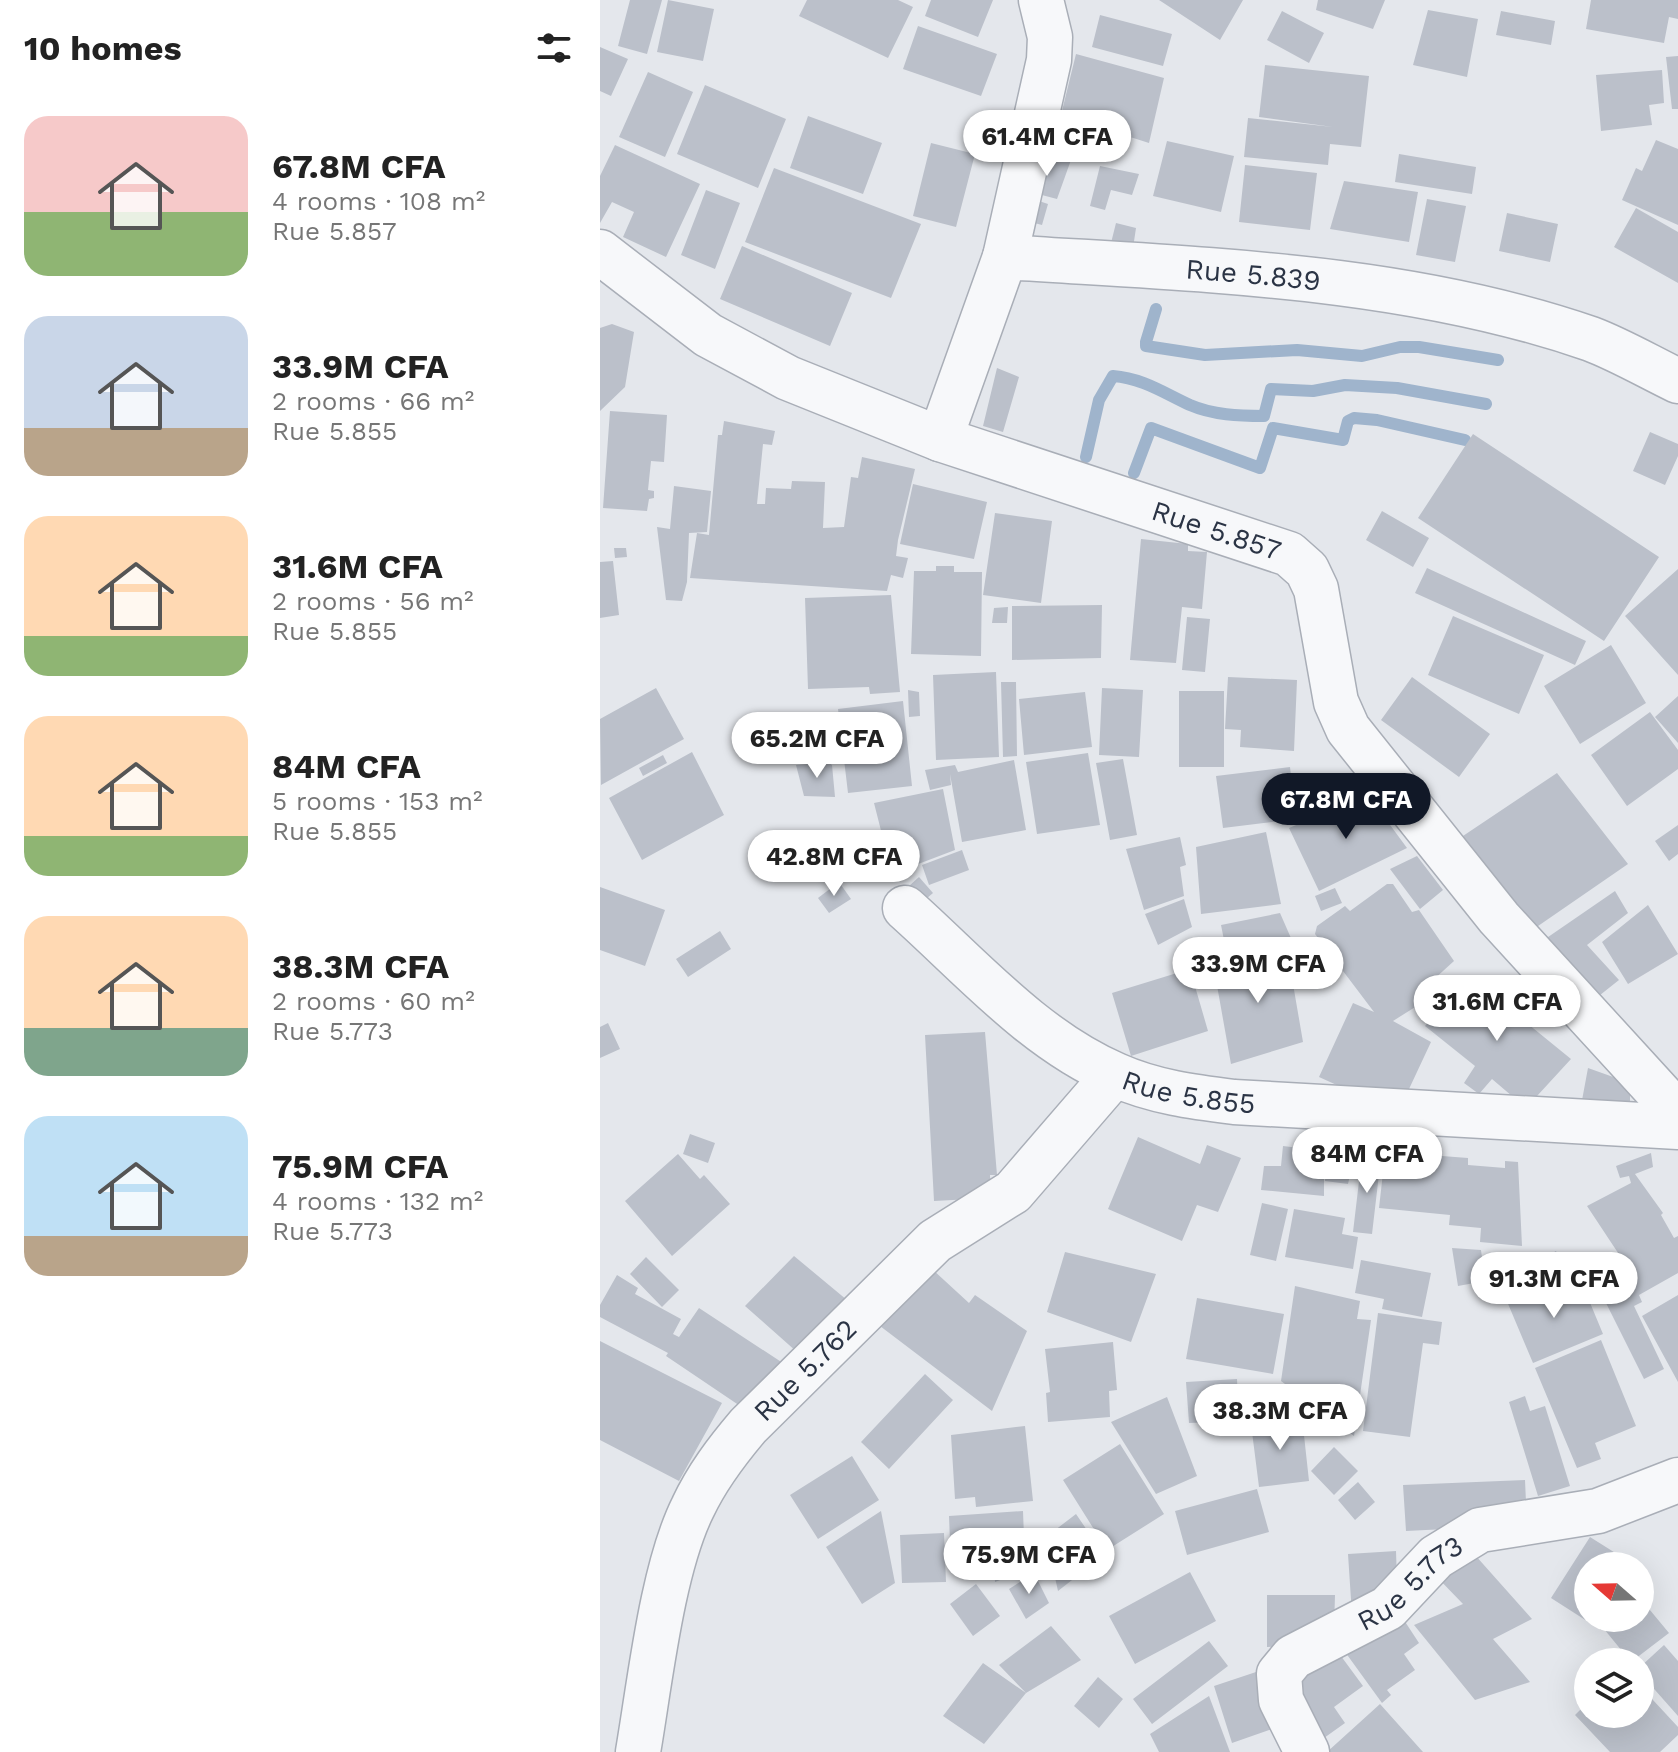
<!DOCTYPE html>
<html lang="en">
<head>
<meta charset="utf-8">
<style>
  :root { --surface:#fff; --page:#f6f6f6; --text:#222; --muted:#767676; --accent:#111827 }
  body { margin:0; font-family:"Work Sans",sans-serif; background:var(--page); color:var(--text); height:100vh; display:flex; flex-direction:column; font-size:30px; white-space:nowrap }
  * { box-sizing:border-box; margin:0 }
  p { font-size:26px; color:var(--muted) }
  .icon { flex:none; width:44px; height:44px; fill:none; stroke:currentColor; stroke-width:2; stroke-linecap:round; stroke-linejoin:round }
  .map { position:relative; flex:1; overflow:hidden }
  .sheet { display:flex; flex-direction:column; background:var(--surface); width:600px }
  .sheet>* { flex:none }
  .needle { width:52px; rotate:290deg }
  .tools { position:absolute; left:974px; top:1552px; display:grid; gap:16px }
  .tools a { display:grid; place-items:center; width:80px; height:80px; border-radius:50%; background:var(--surface); box-shadow:0 8px 32px #0002; font-size:40px }
  .price { position:absolute; translate:-50% -68px; padding:0 18px; border-radius:28px; background:#fff; color:#222; font-size:26px; line-height:52px; filter:drop-shadow(0 2px 4px #0008) }
  .price::after { content:''; position:absolute; left:50%; top:48px; width:24px; height:18px; margin-left:-12px; background:inherit; clip-path:polygon(0 0,100% 0,50% 100%) }
  .price.current { background:var(--accent); color:#fff }
  ul { padding:0; list-style:none }
  li { display:flex; align-items:center; gap:24px; height:200px; padding:0 24px }
  li span { display:grid; place-items:center; flex:none; width:224px; height:160px; border-radius:24px; color:#555 }
  li>.icon { margin-inline-start:auto }
  span .icon { width:96px; height:96px; fill:#fffc; stroke-width:1 }
  li b { font-size:34px }
  h2 { display:flex; justify-content:space-between; align-items:center; height:96px; padding:0 24px; font-size:34px }
  main { display:flex; flex:1; min-height:0 }
  .map>svg:first-child { display:block }
  .lines { fill:none; stroke-linecap:round; stroke-linejoin:round }
  .stream { stroke:#9fb4cc; stroke-width:12 }
  .building { fill:#bbc0ca }
  .minor-casing { stroke:#a9aeb7; stroke-width:47 }
  .minor { stroke:#f7f8fa; stroke-width:44 }
  .labels { text-anchor:middle; stroke-width:8; stroke-linejoin:round; paint-order:stroke }
  .street-label { font-size:28px; fill:#2b3445; stroke:#f4f6f9 }
</style>
</head>
<body>
<main>
<section class="sheet">
<h2>10 homes<svg class="icon" aria-label="filters" viewBox="0 0 24 24"><path d="M4 7h16M4 17h16"/><circle cx="9" cy="7" r="2"/><circle cx="15" cy="17" r="2"/></svg></h2>
<ul>
<li><span style="background:linear-gradient(#f6c9c9 60%,#8fb573 0)"><svg class="icon" aria-label="home" viewBox="0 0 24 24"><path d="M3 11l9-7 9 7M6 9v11h12V9"/></svg></span><div><b>67.8M CFA</b><p>4 rooms · 108 m²</p><p>Rue 5.857</p></div></li>
<li><span style="background:linear-gradient(#c9d6e8 70%,#b9a48a 0)"><svg class="icon" aria-label="home" viewBox="0 0 24 24"><path d="M3 11l9-7 9 7M6 9v11h12V9"/></svg></span><div><b>33.9M CFA</b><p>2 rooms · 66 m²</p><p>Rue 5.855</p></div></li>
<li><span style="background:linear-gradient(#ffd9b3 75%,#8fb573 0)"><svg class="icon" aria-label="home" viewBox="0 0 24 24"><path d="M3 11l9-7 9 7M6 9v11h12V9"/></svg></span><div><b>31.6M CFA</b><p>2 rooms · 56 m²</p><p>Rue 5.855</p></div></li>
<li><span style="background:linear-gradient(#ffd9b3 75%,#8fb573 0)"><svg class="icon" aria-label="home" viewBox="0 0 24 24"><path d="M3 11l9-7 9 7M6 9v11h12V9"/></svg></span><div><b>84M CFA</b><p>5 rooms · 153 m²</p><p>Rue 5.855</p></div></li>
<li><span style="background:linear-gradient(#ffd9b3 70%,#7fa58c 0)"><svg class="icon" aria-label="home" viewBox="0 0 24 24"><path d="M3 11l9-7 9 7M6 9v11h12V9"/></svg></span><div><b>38.3M CFA</b><p>2 rooms · 60 m²</p><p>Rue 5.773</p></div></li>
<li><span style="background:linear-gradient(#bfe0f5 75%,#b9a48a 0)"><svg class="icon" aria-label="home" viewBox="0 0 24 24"><path d="M3 11l9-7 9 7M6 9v11h12V9"/></svg></span><div><b>75.9M CFA</b><p>4 rooms · 132 m²</p><p>Rue 5.773</p></div></li>
</ul>
</section>
<div class="map">
<svg width="1078" height="1752" viewBox="0 0 1078 1752">
  <rect width="100%" height="100%" fill="#e4e7ec"/>
  <g class="lines">
    <path class="stream" d="M556,309L546,342V346L605,355L697,350L762,356L800,347H819L898,360
      M486,457L499,400L513,376C542,378 564,393 590,405C613,415 639,416 664,416L671,389L713,391L745,385L797,388L886,404
      M534,473L551,428L660,468L673,428L743,440L748,421L754,418L777,420L865,440"/>
  </g>
  <path class="building" d="M30,0H62L47,54L18,46Z
    M68,0L114,9L103,61L57,52Z
    M207,0H298L313,7L288,58L199,16Z
    M331,0H393L378,37L325,16Z
    M559,0H643L620,40Z
    M718,0H785L773,29L716,10Z
    M991,0H1078V19L1069,17L1064,43L986,29Z
    M828,10L878,19L867,77L813,65Z
    M682,11L724,33L709,63L667,40Z
    M901,11L955,21L951,45L896,35Z
    M500,15L572,34L563,66L492,47Z
    M318,26L397,54L381,96L303,69Z
    M0,47L28,59L11,96L0,91Z
    M476,54L564,78L549,143L461,115Z
    M1078,56V109H1072L1066,57Z
    M665,65L769,76L761,147L730,144L728,165L644,157L648,118L733,127L659,117Z
    M1062,70L1064,103L1049,105L1052,125L1001,131L996,75Z
    M48,72L93,92L65,157L19,137Z
    M105,85L186,119L158,188L77,154Z
    M208,116L282,143L263,194L190,168Z
    M447,136L476,146L457,199L438,194L436,200L448,204L442,225L419,219Z
    M1056,140L1078,149V225L1022,200L1036,168L1042,171Z
    M567,141L634,156L621,212L553,196Z
    M331,143L375,154L356,227L313,216Z
    M15,145L100,184L66,257L23,237L34,212L12,202L0,223V176Z
    M799,154L876,167L872,194L795,182Z
    M645,165L717,173L710,230L639,222Z
    M500,166L539,174L532,195L511,190L505,210L490,206Z
    M174,168L321,224L291,298L145,242Z
    M744,181L818,192L809,242L730,229Z
    M106,190L140,203L115,269L81,255Z
    M827,199L866,206L855,262L816,255Z
    M1036,208L1078,232V283L1014,247Z
    M907,213L958,224L950,262L899,251Z
    M516,223L536,228L533,248L511,243Z
    M142,246L252,293L230,346L120,299Z
    M12,324L34,332L25,387L0,411V328Z
    M397,368L419,377L403,432L383,426Z
    M10,411L67,415L64,462L51,461L48,490L54,491V498L49,499L47,511L3,508Z
    M124,421L175,431L172,445L163,444L157,504H165L166,488L191,489L192,481L225,482L223,528L244,527L251,477L258,478L262,457L315,469L298,540L296,556L308,558L303,578L291,575L287,591L90,578L97,533L109,535L118,435H122Z
    M1050,432L1078,444V456L1065,485L1033,471Z
    M873,434L1059,557L1004,641L818,518Z
    M313,484L387,502L374,559L300,544Z
    M74,486L111,491L107,532L89,533L87,582L82,601L66,600L57,527L70,529Z
    M782,511L829,538L813,567L766,540Z
    M395,513L452,521L441,603L383,595Z
    M541,539L588,544V551L607,552L602,609L582,607L576,663L530,660Z
    M14,548H26L27,557L15,558Z
    M13,561L19,615L0,618V562Z
    M336,566H354V572H382L381,656L311,654L314,571H336Z
    M827,568L986,641L975,665L815,593Z
    M1078,569V675L1025,616Z
    M291,595L300,692L270,694L269,687L208,689L205,598Z
    M502,605L501,658L412,660V606Z
    M408,607L407,623H392L394,608Z
    M853,616L944,655L919,714L828,675Z
    M587,617L610,619L605,672L582,670Z
    M1011,645L1046,703L980,744L944,686Z
    M396,672L399,757L336,760L333,675Z
    M628,677L697,680L694,751L640,747L641,730L625,729Z
    M812,677L890,734L859,777L781,720Z
    M401,682H416L417,756L403,757Z
    M56,688L84,739L1,785L0,719Z
    M502,688L543,690L539,757L499,755Z
    M308,690L319,692L320,716L309,717Z
    M579,691H624V767H579Z
    M485,692L492,747L424,755L419,699Z
    M1078,696V743L1055,717Z
    M303,701L312,786L248,793L238,709Z
    M1050,712L1078,750V769L1027,806L991,755Z
    M92,752L124,815L42,860L9,798Z
    M488,753L500,825L437,834L426,762Z
    M63,755L67,763L43,776L39,768Z
    M523,759L537,835L510,840L496,763Z
    M414,760L426,830L362,842L350,774L351,785L330,790L325,770L355,765L358,772Z
    M228,762L232,765L235,797L204,796L196,765Z
    M690,767L696,819L623,828L616,776Z
    M957,773L1028,864L925,935L851,844Z
    M343,789L355,850L292,874L274,803Z
    M768,795L807,848L719,891L689,828Z
    M1078,825V854L1069,861L1055,841Z
    M666,832L681,904L601,914L596,847Z
    M580,837L586,865L580,867L584,896L544,910L526,849Z
    M362,850L369,870L329,885L322,865Z
    M817,856L843,890L820,909L790,869Z
    M319,877L333,893L313,910L299,895Z
    M239,882L251,899L229,913L218,898Z
    M787,884H793L812,912L819,910L854,961L832,981L839,992L793,1021L831,1042L802,1104L767,1086L761,1096L719,1077L753,1003L774,1012L715,934L717,926L745,906L750,911Z
    M0,887L65,910L45,966L0,950Z
    M735,888L742,903L721,911L715,896Z
    M1015,891L1028,913L987,945L1019,980L990,1003L935,946Z
    M584,899L592,927L558,945L545,914Z
    M1048,905L1078,954L1028,984L1002,942Z
    M680,913L694,945L627,955L621,925Z
    M120,931L131,949L88,977L76,959Z
    M687,949L703,1042L631,1064L613,963Z
    M590,969L608,1031L531,1056L512,993Z
    M868,975L971,1059L926,1108L892,1079L879,1094L864,1083L875,1066L825,1026Z
    M8,1023L20,1049L0,1058V1027Z
    M385,1032L397,1175H390L391,1198L334,1201L325,1035Z
    M988,1068L1016,1078L1030,1093V1115L980,1111Z
    M90,1134L115,1143L108,1163L83,1154Z
    M538,1137L600,1164L607,1145L641,1158L618,1212L597,1205L582,1241L508,1209Z
    M683,1146L724,1151V1196L661,1190L664,1166H681Z
    M1051,1153L1053,1167L1035,1174L1063,1213L1061,1215L1074,1238L1078,1236V1273L1039,1295L1042,1302L1034,1306L1064,1369L1044,1379L1003,1297L1026,1283L1019,1270L1026,1265L987,1206L1031,1183L1029,1176L1020,1178L1016,1166Z
    M78,1154L100,1179L104,1175L130,1204L72,1256L25,1201Z
    M785,1155L828,1161L829,1155L868,1158V1165L905,1168V1161L918,1162L922,1246L880,1242L881,1228L849,1225L850,1215L779,1208Z
    M762,1156L781,1157L772,1234L753,1232Z
    M726,1163L752,1166L748,1184L725,1181Z
    M662,1203L688,1209L676,1261L650,1255Z
    M694,1209L745,1218L742,1234L758,1237L753,1269L685,1257Z
    M852,1248L881,1250L885,1281L858,1286Z
    M956,1251L968,1277L954,1283L942,1259Z
    M465,1252L556,1274L531,1342L447,1312Z
    M194,1256L259,1310L206,1360L145,1306Z
    M46,1257L79,1290L62,1307L30,1274Z
    M761,1260L831,1273L822,1317L782,1309L784,1299L755,1293Z
    M332,1269L369,1303L375,1295L427,1331L392,1411L280,1326Z
    M17,1275L38,1288L35,1294L81,1319L73,1334L79,1337L99,1308L195,1371L152,1414L66,1356L68,1353L0,1317V1305Z
    M981,1281L1003,1334L933,1363L906,1299L934,1287L937,1294L948,1290L950,1293Z
    M695,1286L760,1301L757,1319L771,1320L754,1436L681,1381Z
    M1078,1295V1382L1042,1316Z
    M597,1298L684,1314L673,1374L586,1359Z
    M778,1313L842,1322L839,1345L823,1343L810,1437L763,1431Z
    M1001,1340L1036,1426L995,1443L1001,1459L977,1468L935,1368Z
    M0,1341L122,1403L79,1481L0,1440Z
    M513,1342L517,1390L509,1391L510,1417L448,1422L446,1393L450,1392L445,1349Z
    M325,1374L353,1400L289,1469L261,1442Z
    M637,1379L639,1421L589,1423L586,1382Z
    M925,1396L930,1411L945,1406L970,1486L938,1496L909,1402Z
    M567,1397L597,1476L556,1494L511,1422Z
    M702,1417L709,1481L659,1487L651,1424Z
    M425,1426L433,1501L376,1507L375,1497L355,1499L351,1435Z
    M520,1444L564,1514L507,1550L463,1480Z
    M734,1447L758,1471L734,1495L711,1471Z
    M252,1456L279,1500L218,1539L190,1495Z
    M925,1480L927,1525L806,1531L803,1485Z
    M758,1482L775,1502L755,1520L738,1500Z
    M657,1489L669,1532L587,1555L575,1511Z
    M281,1511L295,1583L262,1604L226,1547Z
    M423,1511L424,1537L432,1536L434,1567L395,1582L394,1563L351,1566L349,1516Z
    M476,1514L504,1555L458,1591L446,1537Z
    M344,1533L346,1582L302,1583L300,1535Z
    M990,1537L1036,1566H988V1618H1008L1001,1630L951,1598Z
    M867,1546L932,1619L893,1639L930,1682L875,1700L814,1625L863,1604L834,1574Z
    M796,1551L798,1611L819,1643L804,1654L815,1670L787,1690L791,1695L782,1703L740,1645L752,1615L748,1554Z
    M590,1572L616,1621L535,1664L509,1616Z
    M434,1573L449,1603L426,1619L409,1589Z
    M376,1584L400,1616L373,1636L350,1604Z
    M667,1595H735L734,1629H698V1646L667,1647Z
    M1040,1598L1069,1633L1031,1662L1004,1629L1017,1618H1040Z
    M451,1626L481,1660L426,1693L399,1665Z
    M609,1641L628,1666L552,1724L533,1699Z
    M1064,1645L1078,1661V1716L1040,1673V1667Z
    M738,1652L763,1686L734,1707L745,1723L724,1738L685,1687Z
    M383,1663L426,1693L384,1744L343,1716Z
    M656,1672L675,1728L632,1743L614,1686Z
    M498,1677L523,1699L499,1728L474,1706Z
    M1040,1686L1078,1727V1735L1060,1752H1010L975,1715L988,1702V1714H1040Z
    M609,1696L630,1752H559L550,1734Z
    M780,1704L823,1752H727Z"/>
  <g class="lines">
    <defs>
      <g id="minor">
        <path id="s1" d="M0,252L108,335L188,378L340,439L689,554L707,570L716,589L736,702L748,729L899,918L1061,1095L1078,1118"/>
        <path d="M405,257L449,60L450,37L441,0"/>
        <path id="s2" d="M340,439L405,257C601,270 803,274 991,339C1020,350 1049,367 1078,381"/>
        <path id="s3" d="M305,908C370,966 434,1040 516,1075C554,1092 594,1097 634,1102L1078,1127"/>
        <path id="s4" d="M38,1752C50,1682 62,1569 93,1507C107,1477 126,1452 148,1426L335,1241L413,1192L514,1075"/>
        <path id="s5" d="M707,1752L681,1700L679,1674L693,1657L788,1608L836,1557L880,1530L998,1511L1078,1480"/>
      </g>
    </defs>
    <use href="#minor" class="minor-casing"/>
    <use href="#minor" class="minor"/>
  </g>
  <g class="labels">
    <g class="street-label">
      <text dy="10" stroke="none"><textPath href="#s2" startOffset="442">Rue 5.839</textPath></text>
      <text dy="10" stroke="none"><textPath href="#s1" startOffset="682">Rue 5.857</textPath></text>
      <text dy="10" stroke="none"><textPath href="#s3" startOffset="346">Rue 5.855</textPath></text>
      <text dy="10" stroke="none"><textPath href="#s4" startOffset="430">Rue 5.762</textPath></text>
      <text dy="10" stroke="none"><textPath href="#s5" startOffset="246">Rue 5.773</textPath></text>
    </g>
  </g>
</svg>
<div class="tools">
<a><svg class="needle" viewBox="-14 -14 28 28"><path d="M0-13l5 13h-10z" fill="#e53935"/><path d="M0 13l5-13h-10z" fill="#767676"/></svg></a>
<a><svg class="icon" aria-label="layers" viewBox="0 0 24 24"><path d="M12 4l9 5-9 5-9-5zM3 14l9 5 9-5"/></svg></a>
</div>
<b class="price" style="left:447px;top:178px">61.4M CFA</b>
<b class="price" style="left:217px;top:780px">65.2M CFA</b>
<b class="price current" style="left:746px;top:841px">67.8M CFA</b>
<b class="price" style="left:234px;top:898px">42.8M CFA</b>
<b class="price" style="left:658px;top:1005px">33.9M CFA</b>
<b class="price" style="left:897px;top:1043px">31.6M CFA</b>
<b class="price" style="left:767px;top:1195px">84M CFA</b>
<b class="price" style="left:954px;top:1320px">91.3M CFA</b>
<b class="price" style="left:680px;top:1452px">38.3M CFA</b>
<b class="price" style="left:429px;top:1596px">75.9M CFA</b>
</div>
</main>
</body>
</html>
